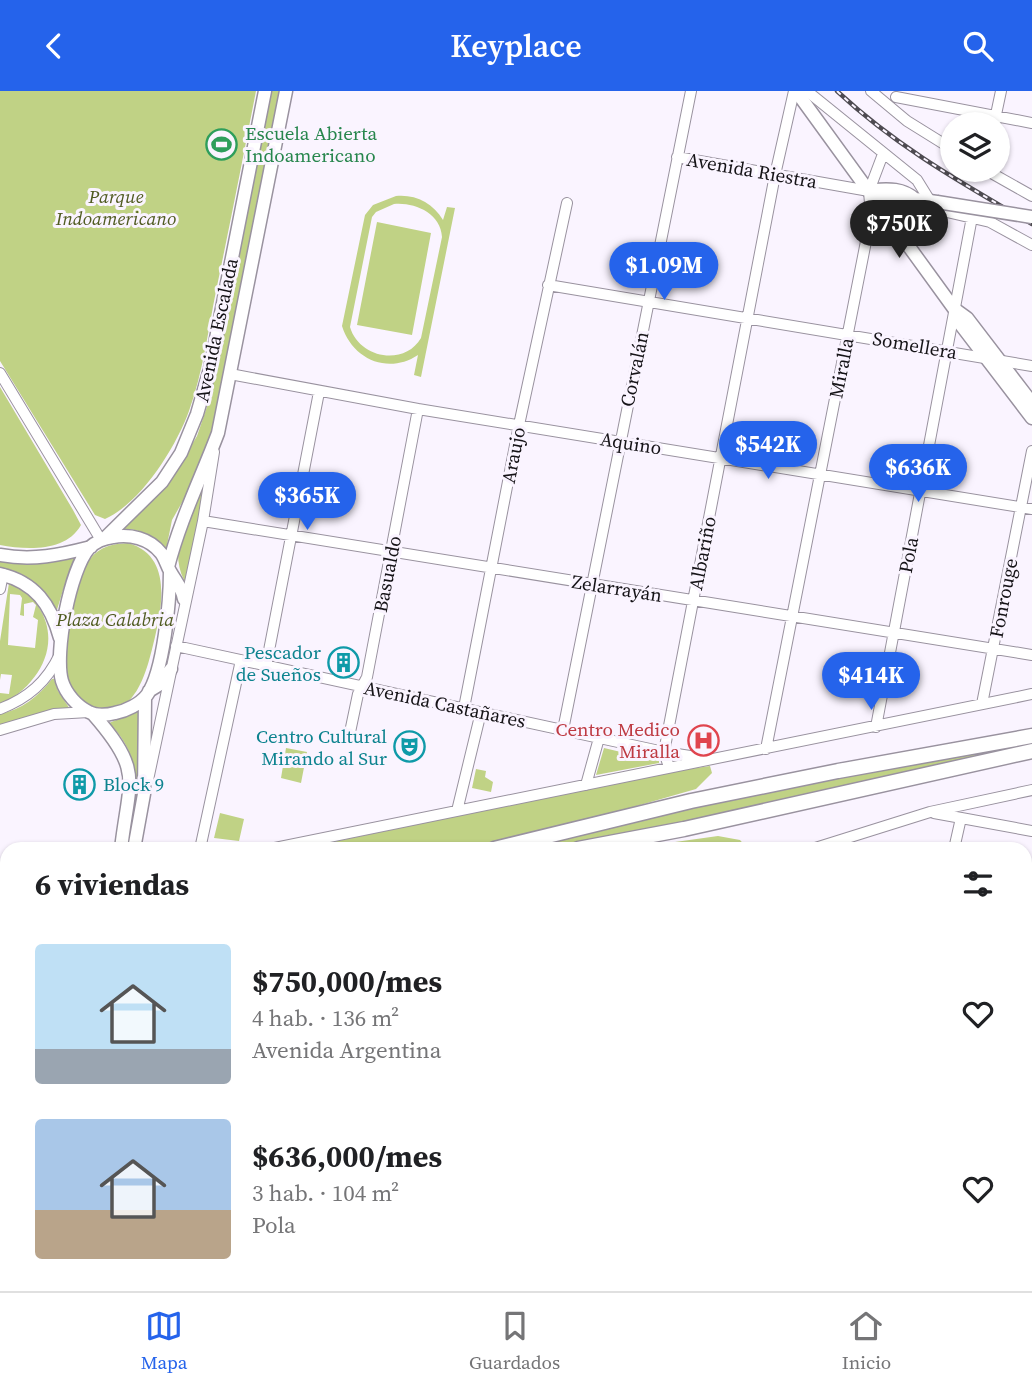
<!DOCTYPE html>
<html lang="es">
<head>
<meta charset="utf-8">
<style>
  :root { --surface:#fff; --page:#f2f2f2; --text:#202124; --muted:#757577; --line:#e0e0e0; --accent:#2563eb }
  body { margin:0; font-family:"Source Serif 4",serif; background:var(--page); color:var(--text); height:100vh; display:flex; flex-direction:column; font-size:26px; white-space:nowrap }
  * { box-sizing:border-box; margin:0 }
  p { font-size:23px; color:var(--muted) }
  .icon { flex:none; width:38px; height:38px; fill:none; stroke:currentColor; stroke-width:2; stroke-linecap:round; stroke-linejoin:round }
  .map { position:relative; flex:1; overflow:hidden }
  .side { position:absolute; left:0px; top:751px; width:1032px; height:450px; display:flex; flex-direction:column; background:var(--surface); border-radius:21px 21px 0 0; box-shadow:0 2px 5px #0004 }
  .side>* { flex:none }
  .tools { position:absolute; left:940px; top:21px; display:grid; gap:14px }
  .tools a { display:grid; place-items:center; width:70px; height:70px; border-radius:50%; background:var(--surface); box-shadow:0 2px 5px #0004; font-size:35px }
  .price { position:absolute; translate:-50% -60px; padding:0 16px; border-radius:24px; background:var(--accent); color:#fff; font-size:23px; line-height:46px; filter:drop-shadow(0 2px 4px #0008) }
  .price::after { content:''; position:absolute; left:50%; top:42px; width:21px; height:16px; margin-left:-10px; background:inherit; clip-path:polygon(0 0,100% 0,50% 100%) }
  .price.selected { background:#222; color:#fff }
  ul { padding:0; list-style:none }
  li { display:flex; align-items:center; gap:21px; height:175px; padding:0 35px }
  li span { display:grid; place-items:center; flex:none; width:196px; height:140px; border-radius:7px; color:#555 }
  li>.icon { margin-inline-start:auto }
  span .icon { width:84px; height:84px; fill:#fffc; stroke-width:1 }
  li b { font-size:30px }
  h2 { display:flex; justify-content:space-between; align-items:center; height:84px; padding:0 35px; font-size:30px }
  header { display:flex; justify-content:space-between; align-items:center; height:91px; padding:0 35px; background:var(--accent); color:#fff; font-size:32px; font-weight:600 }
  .dock { display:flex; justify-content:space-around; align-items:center; height:98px; border-top:2px solid var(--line); background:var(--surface); font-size:19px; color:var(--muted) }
  .dock a { display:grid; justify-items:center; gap:4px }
  .dock .selected { color:var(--accent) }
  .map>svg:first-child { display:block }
  .green { fill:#c0d285; fill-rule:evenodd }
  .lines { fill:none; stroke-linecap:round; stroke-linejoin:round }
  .minor-casing { stroke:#99929f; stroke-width:12 }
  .major-casing { stroke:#99929f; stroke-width:15 }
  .highway-casing { stroke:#99929f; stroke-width:17 }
  .minor { stroke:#fff; stroke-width:10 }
  .major { stroke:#fff; stroke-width:12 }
  .highway { stroke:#fff; stroke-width:14 }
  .rail-casing { stroke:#4e4b51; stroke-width:4.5 }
  .rail { stroke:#faf4ff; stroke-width:2; stroke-dasharray:5; stroke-linecap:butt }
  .major-bridge-casing { stroke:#99929f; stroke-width:15; stroke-linecap:butt }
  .major-bridge { stroke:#fff; stroke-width:12 }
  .labels { text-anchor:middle; stroke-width:6; stroke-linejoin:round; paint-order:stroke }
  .leisure-label { font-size:19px; fill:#27864d; stroke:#faf4ff; text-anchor:start }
  .street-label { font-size:19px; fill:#151317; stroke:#faf4ff }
  .park-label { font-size:19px; font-style:italic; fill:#505b21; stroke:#faf4ff }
  .culture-label { font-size:19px; fill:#0d838f; stroke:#faf4ff; text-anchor:end }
  .health-label { font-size:19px; fill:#be3a42; stroke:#faf4ff; text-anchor:end }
</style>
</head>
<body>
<header><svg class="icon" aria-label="back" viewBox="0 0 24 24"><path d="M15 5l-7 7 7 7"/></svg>Keyplace<svg class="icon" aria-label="search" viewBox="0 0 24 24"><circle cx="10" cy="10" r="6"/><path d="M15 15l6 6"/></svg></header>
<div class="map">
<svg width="1032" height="1200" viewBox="0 0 1032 1200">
  <rect width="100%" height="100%" fill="#faf4ff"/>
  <path class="green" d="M0,0H256C243,67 230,133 216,200C208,240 203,281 189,320C176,356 141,412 105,428L95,424L0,270Z
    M272,0H282L210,352L200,380L172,429L166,459C155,446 142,438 125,438L124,435L180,373L197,345L210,307Z
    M396,105C415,103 433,112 443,129L447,116L455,117L421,286L414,284L418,264C388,284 352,268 342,235L365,124L373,114ZM394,113C414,111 441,122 442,146L421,247C404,276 359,267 350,236L372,126L376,121Z
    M377,131L431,142L412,244L357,234Z
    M0,296L73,419L81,434C66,461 27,459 0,454Z
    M208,381L187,489H184C166,453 193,414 208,381Z
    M128,452C171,464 163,512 155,546C148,575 137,631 94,617C81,613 69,599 66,586C61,563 76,487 90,468C100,455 113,453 128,452Z
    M79,461L64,496L56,522L0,480V469Z
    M9,492C21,494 31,504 38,515C64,554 37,596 0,614V602L9,603L12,584L1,583L0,589V550ZM10,503L20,504L22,507L20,524L24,525V513L33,511L36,514L33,526L38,529L35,557L8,554Z
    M52,588H54L58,600L70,618L46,620L0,636V623C21,619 39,605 52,588Z
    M137,620L139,622L138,635L140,692L129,758H127C137,711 147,670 109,632Z
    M286,657L307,661L301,692L281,687Z
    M604,657L659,670V672L596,684Z
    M1011,657L643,741L539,758H523L654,724L897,675Z
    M710,675L712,682L696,698L518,749L467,758H299L668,681Z
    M476,678L486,680L485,686L493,691L491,701L472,697Z
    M220,722L244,728L239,750L214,747Z
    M718,745L740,749L748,758H625Z"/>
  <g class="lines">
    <defs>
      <path id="minor" d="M807,0L917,89L930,110
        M871,0L907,30L952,58
        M896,6L1032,32
        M994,33L1001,0
        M677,66L869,100
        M986,79L1032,105
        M908,112L990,131L1032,154
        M548,194L1032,275
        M0,282L101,449
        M230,283L418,318L1032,418
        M203,430L1032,564
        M0,498L3,483
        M176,555L664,661L703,667
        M266,575L319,301
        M982,613L1032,360
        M464,617L519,334L567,112
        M0,618C28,607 47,591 60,563
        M876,636L972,126
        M0,639L54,623L89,621
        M563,639L691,0
        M349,646L358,603L367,586L418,318
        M766,658L871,125L869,100L883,63
        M669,676L664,661L775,84L794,0
        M148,689L203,430L214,361
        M586,694L599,647
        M457,720L481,621
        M934,722L1032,740
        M200,758L241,569
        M270,758L1032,603
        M812,758L930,721L1032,699
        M954,758L961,727
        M0,813L7,812
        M1026,905L1032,874
        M0,921L7,920
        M1026,948L1032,950
        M0,1006L7,1004
        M1026,1009L1032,1010
        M0,1053L7,1054
        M1026,1136L1032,1137
        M0,1145L7,1147
        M206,1194L237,1200
        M704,1194L738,1200
        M139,1200L140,1194
        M244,1200L245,1194
        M347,1200L348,1194
        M451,1200L453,1194
        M554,1200L555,1194
        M659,1200L660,1194
        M761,1200L762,1194
        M862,1200L864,1194
        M967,1200L968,1194
        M1025,1200L1032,1167"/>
      <path id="major" d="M796,0L955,219L961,234L1032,327
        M873,99C889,98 902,97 915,108
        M870,100L893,110L907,111L915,108L937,111
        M956,219L967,227L1032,312
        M106,446L162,391L181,362L197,323L210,278L265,0
        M0,464C33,470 60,464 91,456
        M168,476C180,429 201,387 218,342L286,0
        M170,480C170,509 164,580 147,604C140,613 126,620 115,622C108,624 96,625 89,621C77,615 66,603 62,590C54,562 70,479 89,457C95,451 105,447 113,446C130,443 149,447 161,462C165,467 167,475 170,480C176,491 182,496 184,508
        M0,483C35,491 51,514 60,547
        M149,600L162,592L171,578
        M93,623C144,681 129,688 121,758
        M134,758L144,703L145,607
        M44,1200L45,1194"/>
      <path id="highway" d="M494,758L691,710L838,680L1032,645
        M578,758L684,738L1032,660
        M0,849L7,847
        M0,860L7,859
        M0,875L7,874
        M0,890H7"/>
    </defs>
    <use href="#minor" class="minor-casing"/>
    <use href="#major" class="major-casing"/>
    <use href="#highway" class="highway-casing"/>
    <use href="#minor" class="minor"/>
    <use href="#major" class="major"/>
    <use href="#highway" class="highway"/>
    <defs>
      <path id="rail" d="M837,0C897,56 962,92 1032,133"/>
    </defs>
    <use href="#rail" class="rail-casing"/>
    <use href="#rail" class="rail"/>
    <defs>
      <path id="major-bridge" d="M937,111L1032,126"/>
    </defs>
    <use href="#major-bridge" class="major-bridge-casing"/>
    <use href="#major-bridge" class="major-bridge"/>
  </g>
  <defs>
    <symbol id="stadium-ring" viewBox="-11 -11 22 22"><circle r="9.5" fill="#faf4ff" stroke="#2e9e5b" stroke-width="1.5"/><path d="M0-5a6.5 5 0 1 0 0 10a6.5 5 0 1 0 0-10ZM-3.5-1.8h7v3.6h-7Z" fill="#2e9e5b"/></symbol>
    <symbol id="building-ring" viewBox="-11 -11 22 22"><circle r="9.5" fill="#faf4ff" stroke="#0f9aa8" stroke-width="1.5"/><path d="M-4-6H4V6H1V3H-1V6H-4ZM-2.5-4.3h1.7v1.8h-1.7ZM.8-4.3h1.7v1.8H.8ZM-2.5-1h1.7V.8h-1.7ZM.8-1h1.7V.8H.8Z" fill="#0f9aa8"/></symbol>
    <symbol id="hospital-ring" viewBox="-11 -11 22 22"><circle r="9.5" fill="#faf4ff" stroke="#e0444e" stroke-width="1.5"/><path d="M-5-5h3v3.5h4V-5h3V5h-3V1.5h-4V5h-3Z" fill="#e0444e"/></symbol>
    <symbol id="theatre-ring" viewBox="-11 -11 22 22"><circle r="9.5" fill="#faf4ff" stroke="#0f9aa8" stroke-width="1.5"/><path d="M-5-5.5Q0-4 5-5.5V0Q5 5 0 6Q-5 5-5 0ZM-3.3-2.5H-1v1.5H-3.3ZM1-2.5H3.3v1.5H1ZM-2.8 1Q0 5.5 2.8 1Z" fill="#0f9aa8"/></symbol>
  </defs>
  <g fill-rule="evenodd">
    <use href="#stadium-ring" x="204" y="36" width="35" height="35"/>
    <use href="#building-ring" x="326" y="554" width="35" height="35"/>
    <use href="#hospital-ring" x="686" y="632" width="35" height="35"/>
    <use href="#theatre-ring" x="392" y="638" width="35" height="35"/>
    <use href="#building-ring" x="62" y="676" width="35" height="35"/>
  </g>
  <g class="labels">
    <g class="leisure-label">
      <text x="245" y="49">Escuela Abierta<tspan x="245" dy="22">Indoamericano</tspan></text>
    </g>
    <g class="street-label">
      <text transform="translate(752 79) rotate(10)" y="7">Avenida Riestra</text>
      <text transform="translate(216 239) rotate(-78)" y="7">Avenida Escalada</text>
      <text transform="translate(915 254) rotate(10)" y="7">Somellera</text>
      <text transform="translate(841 277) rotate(-79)" y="7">Miralla</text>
      <text transform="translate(634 278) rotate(-78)" y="7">Corvalán</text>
      <text transform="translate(631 352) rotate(9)" y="7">Aquino</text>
      <text transform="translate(513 364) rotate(-79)" y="7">Araujo</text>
      <text transform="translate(702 462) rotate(-79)" y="7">Albariño</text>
      <text transform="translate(908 464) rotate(-79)" y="7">Pola</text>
      <text transform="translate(387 483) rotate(-79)" y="7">Basualdo</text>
      <text transform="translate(617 497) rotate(9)" y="7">Zelarrayán</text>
      <text transform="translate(1003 507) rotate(-79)" y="7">Fonrouge</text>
      <text transform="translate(445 613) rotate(12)" y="7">Avenida Castañares</text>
    </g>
    <g class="park-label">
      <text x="116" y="112">Parque<tspan x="116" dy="22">Indoamericano</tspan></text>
      <text x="115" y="535">Plaza Calabria</text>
    </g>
    <g class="culture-label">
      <text x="321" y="568">Pescador<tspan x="321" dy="22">de Sueños</tspan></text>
      <text x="387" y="652">Centro Cultural<tspan x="387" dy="22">Mirando al Sur</tspan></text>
      <text x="103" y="700" text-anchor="start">Block 9</text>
    </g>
    <g class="health-label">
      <text x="680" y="645">Centro Medico<tspan x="680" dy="22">Miralla</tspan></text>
    </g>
  </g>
</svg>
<div class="tools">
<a><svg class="icon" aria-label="layers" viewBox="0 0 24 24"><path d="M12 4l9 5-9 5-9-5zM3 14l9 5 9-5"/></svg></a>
</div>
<b class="price selected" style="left:899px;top:169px">$750K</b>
<b class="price" style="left:664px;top:211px">$1.09M</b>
<b class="price" style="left:768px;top:390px">$542K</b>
<b class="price" style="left:918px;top:413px">$636K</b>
<b class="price" style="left:307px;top:441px">$365K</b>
<b class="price" style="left:871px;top:621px">$414K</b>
<section class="side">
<h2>6 viviendas<svg class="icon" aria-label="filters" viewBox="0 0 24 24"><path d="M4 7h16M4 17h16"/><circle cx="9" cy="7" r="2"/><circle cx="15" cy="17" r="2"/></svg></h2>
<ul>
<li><span style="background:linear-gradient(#bfe0f5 75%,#9aa5b1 0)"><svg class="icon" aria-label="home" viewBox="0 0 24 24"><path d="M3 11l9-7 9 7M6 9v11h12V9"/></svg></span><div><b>$750,000/mes</b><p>4 hab. · 136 m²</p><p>Avenida Argentina</p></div><svg class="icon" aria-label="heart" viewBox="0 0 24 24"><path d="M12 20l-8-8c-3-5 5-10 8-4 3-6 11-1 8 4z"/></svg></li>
<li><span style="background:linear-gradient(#a9c7e8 65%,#b9a48a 0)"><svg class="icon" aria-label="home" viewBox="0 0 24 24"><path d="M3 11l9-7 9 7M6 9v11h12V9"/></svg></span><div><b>$636,000/mes</b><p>3 hab. · 104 m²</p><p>Pola</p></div><svg class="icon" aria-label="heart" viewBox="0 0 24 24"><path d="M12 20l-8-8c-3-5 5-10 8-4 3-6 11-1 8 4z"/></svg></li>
</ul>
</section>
</div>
<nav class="dock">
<a class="selected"><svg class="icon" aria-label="map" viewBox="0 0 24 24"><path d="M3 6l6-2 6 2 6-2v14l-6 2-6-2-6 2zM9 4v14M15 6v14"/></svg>Mapa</a>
<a><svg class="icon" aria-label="saved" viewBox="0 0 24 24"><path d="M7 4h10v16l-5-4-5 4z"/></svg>Guardados</a>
<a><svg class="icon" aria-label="home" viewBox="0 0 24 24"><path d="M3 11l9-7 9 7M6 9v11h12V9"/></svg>Inicio</a>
</nav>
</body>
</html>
